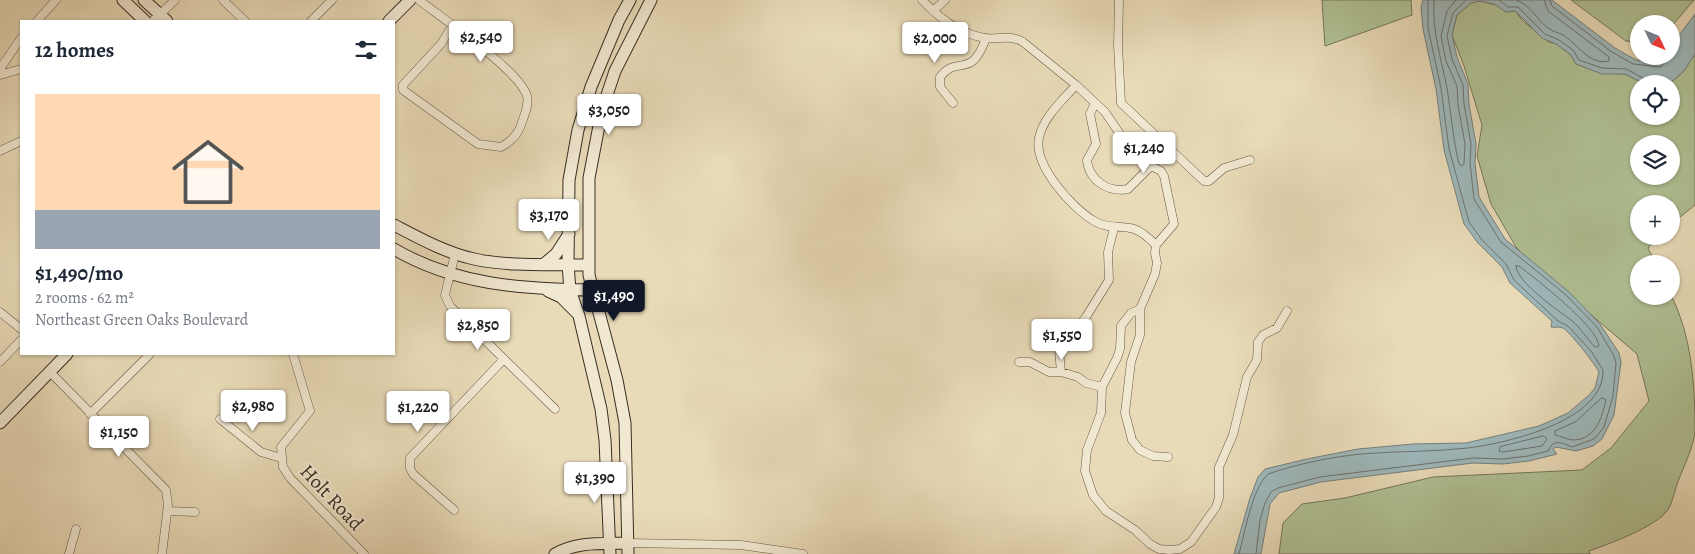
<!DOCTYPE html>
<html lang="en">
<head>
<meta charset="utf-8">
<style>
  :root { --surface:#fff; --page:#f6f6f7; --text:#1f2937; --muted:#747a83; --accent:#111827 }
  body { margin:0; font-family:Alegreya,serif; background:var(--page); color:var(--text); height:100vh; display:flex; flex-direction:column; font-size:19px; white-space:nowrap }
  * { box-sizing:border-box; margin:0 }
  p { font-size:16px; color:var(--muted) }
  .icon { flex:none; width:28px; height:28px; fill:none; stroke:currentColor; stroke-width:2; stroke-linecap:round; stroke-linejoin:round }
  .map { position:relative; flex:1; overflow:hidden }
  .sheet { position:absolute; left:20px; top:20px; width:375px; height:335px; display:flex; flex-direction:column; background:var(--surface); border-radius:0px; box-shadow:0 1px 4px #0004 }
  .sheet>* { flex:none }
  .needle { width:32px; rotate:133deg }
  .tools { position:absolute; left:1630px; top:15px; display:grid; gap:10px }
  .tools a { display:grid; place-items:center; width:50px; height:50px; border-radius:50%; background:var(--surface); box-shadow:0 1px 4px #0004; font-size:25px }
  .price { position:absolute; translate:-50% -42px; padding:0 11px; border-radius:5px; background:#fff; color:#222; font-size:16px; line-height:32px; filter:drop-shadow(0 1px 2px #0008) }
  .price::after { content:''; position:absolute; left:50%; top:30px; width:15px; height:11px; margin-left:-8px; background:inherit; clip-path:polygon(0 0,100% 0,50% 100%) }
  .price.current { background:var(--accent); color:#fff }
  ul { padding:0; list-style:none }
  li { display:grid; align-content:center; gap:10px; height:265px; padding:0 15px }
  li span { display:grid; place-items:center; height:155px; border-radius:0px; color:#555 }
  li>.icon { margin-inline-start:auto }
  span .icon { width:90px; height:90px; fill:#fffc; stroke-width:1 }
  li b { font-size:21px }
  h2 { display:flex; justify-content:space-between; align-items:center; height:60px; padding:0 15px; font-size:21px }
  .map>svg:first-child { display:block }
  .green { fill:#b0c194; stroke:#74775c; fill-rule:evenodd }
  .water { fill:#9eb8bb; stroke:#76807e }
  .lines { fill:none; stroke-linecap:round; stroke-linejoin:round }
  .shore { stroke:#6c726f; stroke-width:1 }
  .street-casing { stroke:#655848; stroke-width:9 }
  .secondary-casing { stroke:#392d23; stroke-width:13 }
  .street { stroke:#f1e8d1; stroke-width:8 }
  .secondary { stroke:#f1e8d1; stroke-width:11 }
  .labels { text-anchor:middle; stroke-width:4; stroke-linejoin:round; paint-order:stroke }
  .street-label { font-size:20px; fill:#392d23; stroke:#f1e8d1 }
</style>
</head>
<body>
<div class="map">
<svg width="1695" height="554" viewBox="0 0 1695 554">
  <rect width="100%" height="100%" fill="#e9dbb8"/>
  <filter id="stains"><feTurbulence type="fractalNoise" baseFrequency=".004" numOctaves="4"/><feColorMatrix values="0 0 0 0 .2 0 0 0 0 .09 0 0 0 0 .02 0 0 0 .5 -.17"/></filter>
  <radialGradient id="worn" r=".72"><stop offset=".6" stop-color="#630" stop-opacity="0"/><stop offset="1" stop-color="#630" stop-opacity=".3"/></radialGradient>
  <path class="green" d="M1322,0H1411L1412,15L1325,46Z
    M1571,0H1694L1671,27V24H1639V42L1626,41Z
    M1479,1L1497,5L1506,12L1515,11L1523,21L1549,42L1556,44L1570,54L1576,64L1602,73L1625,74L1645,84H1639V116H1671V84H1669L1683,72L1695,54V205L1671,224V204H1639V236H1659L1648,248L1656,264H1639V296L1671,295C1692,337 1695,385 1695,432C1693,447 1685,464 1679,479C1675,488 1673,503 1667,511C1655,527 1609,544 1589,551L1590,554H1279L1283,523L1302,504L1345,498L1433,477L1582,470L1611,448L1649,401L1637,354L1541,272L1516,247L1491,204L1477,156L1482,125L1464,66L1452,35L1457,15L1471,3ZM1639,144H1671V176H1639Z"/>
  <path class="water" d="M1423,0H1552L1615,48L1636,60L1659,62L1664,56H1671V46L1695,14V54L1683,72L1669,84H1645L1625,74H1602L1576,64L1570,54L1556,44L1542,38L1515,11L1506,12L1494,4L1479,1L1471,3L1457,15L1454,26L1452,35L1457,57L1468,84L1469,104L1476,144L1475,163L1479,197L1505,239L1569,292L1600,324L1619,353L1621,362L1614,415L1602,439L1593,446L1576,451L1556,447L1553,449L1557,454L1529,461L1503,464L1473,463L1321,482L1279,493L1270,504L1261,554H1234L1250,498L1258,477L1265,469L1307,459L1358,449L1413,444L1466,443L1539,426L1568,413L1589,395L1595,388L1599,372C1595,364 1570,332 1563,328C1559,326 1555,328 1551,327L1552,321L1510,283L1502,267L1478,243L1464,224L1444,150L1436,89L1423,29L1421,7Z"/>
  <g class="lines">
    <path class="shore" d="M1434,0C1432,31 1441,58 1447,88C1451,113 1453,139 1459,164L1461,166L1464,164L1465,144L1458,105L1457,86L1446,61L1441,36L1447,11L1456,0
      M1499,0L1508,7H1518L1545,34L1559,40L1573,50L1579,60L1602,68L1626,69L1643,78L1646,84
      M1516,0C1530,4 1537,20 1548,28C1553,32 1558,32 1563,35C1577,43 1589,66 1609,61V57L1548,11L1544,0
      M1550,0L1552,6L1612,52L1633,64L1661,67L1666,61L1667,56
      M1516,266H1519C1536,279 1598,327 1599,346L1595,347C1587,339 1580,327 1571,320C1559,311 1516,282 1516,266Z
      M1602,398L1606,400C1602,417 1596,439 1574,440C1569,440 1560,436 1555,435V431L1575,422Z
      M1544,436L1547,439L1542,446L1503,452L1499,451L1500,447Z
      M1239,554C1245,532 1252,489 1268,474C1297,464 1331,457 1361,454C1397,451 1433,452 1468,448C1507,443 1605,421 1603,370L1591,351L1568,326L1558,321L1514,280L1506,264L1482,240L1469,222L1449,149L1441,88L1428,28V0
      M1256,554L1260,520L1265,503L1271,492L1278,488L1320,477L1473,458L1503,459L1528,456L1548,451C1553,439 1561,442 1572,447L1594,439L1604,427L1613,396L1616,363L1614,356L1597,327L1566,295L1501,242L1474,199L1470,163L1471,144L1464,104L1463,85L1452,59L1447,36L1453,13L1466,0"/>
    <defs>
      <path id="street" d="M223,0L245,21
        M419,0C442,18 520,71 527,96C529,105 525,114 522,122C519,134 512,141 501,147L478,144L403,90V85L441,44L452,26
        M922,0C939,18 960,34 985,38C998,40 1010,34 1023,42L1076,85L1105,112L1124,140L1151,166L1161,171L1164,176L1174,224L1156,245L1155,253L1157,263L1155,274L1140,309V335L1131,362L1125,413L1132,440L1140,450L1153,456L1168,457
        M1119,0L1118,45L1121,103L1204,181H1209L1224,168L1250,160
        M933,11L945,0
        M37,21L56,0
        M153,21L175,0
        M311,21L332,0
        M0,69L21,38
        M0,75L21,69
        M1076,85C1063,100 1043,117 1039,138C1033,165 1072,208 1094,221C1107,229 1121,225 1134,229C1143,232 1150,239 1156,245
        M953,103L940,87V77C957,54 971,81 986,38
        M1095,103L1090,114L1096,144L1087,160C1089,181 1109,193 1128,189L1151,166
        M0,151L21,141
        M455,254L445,295L450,306L555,409
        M1140,309L1131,313L1121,326L1120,349L1117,358L1102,387L1101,413L1087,450L1085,471L1093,495L1106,511L1135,530L1150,544L1159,549L1169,550L1180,549L1191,542L1216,507L1219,498V467L1233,435L1247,377L1257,360L1258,342L1263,335L1277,328L1287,311
        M0,312L21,329
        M293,354L310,411L281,447L283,467L290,478L364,554
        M0,362L21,340
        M1019,362H1030L1049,372H1061L1078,377L1086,383L1102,387
        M50,372L166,490L168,505L162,554
        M1061,372L1059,350L1086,317L1109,280L1108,252L1114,228
        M90,414L150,354
        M220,419L261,452L281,458
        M454,510L413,474L410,468V458L503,360
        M167,511L195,512
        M628,543L741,545L803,554
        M69,554L76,529"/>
      <path id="secondary" d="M123,0L145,21
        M144,0L167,21
        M389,21L410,0
        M394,225C419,238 446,253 474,259C511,267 551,264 589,265
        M394,249C455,285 522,289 591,290
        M544,264L556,254L569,234
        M548,291L561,297L577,313
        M0,423L67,354
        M555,554C579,541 602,544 628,543
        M610,554L605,440L601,409L579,316L570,290L568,264L569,180L578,130L591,87L619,20L630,0
        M628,554L625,423L617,380L589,275V178L602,110L615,71L651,0"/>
    </defs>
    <use href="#street" class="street-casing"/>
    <use href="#secondary" class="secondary-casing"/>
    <use href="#street" class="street"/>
    <use href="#secondary" class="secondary"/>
  </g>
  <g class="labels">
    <g class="street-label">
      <text transform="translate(332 497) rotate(47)" y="7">Holt Road</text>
    </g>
  </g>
  <rect width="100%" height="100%" filter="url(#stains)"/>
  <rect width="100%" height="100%" fill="url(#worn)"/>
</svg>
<div class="tools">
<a><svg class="needle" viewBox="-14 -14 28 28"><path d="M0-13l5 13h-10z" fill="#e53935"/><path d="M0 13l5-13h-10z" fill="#747a83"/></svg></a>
<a><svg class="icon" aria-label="locate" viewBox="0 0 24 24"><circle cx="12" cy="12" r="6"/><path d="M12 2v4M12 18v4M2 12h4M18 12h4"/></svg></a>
<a><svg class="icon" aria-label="layers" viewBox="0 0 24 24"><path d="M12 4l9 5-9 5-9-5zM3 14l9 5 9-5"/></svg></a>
<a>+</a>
<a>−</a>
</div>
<b class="price" style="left:481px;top:63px">$2,540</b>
<b class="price" style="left:935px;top:64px">$2,000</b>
<b class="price" style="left:609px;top:136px">$3,050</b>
<b class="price" style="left:1144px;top:174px">$1,240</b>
<b class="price" style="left:549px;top:241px">$3,170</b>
<b class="price current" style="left:614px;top:322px">$1,490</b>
<b class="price" style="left:478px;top:351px">$2,850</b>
<b class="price" style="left:1062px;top:361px">$1,550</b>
<b class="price" style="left:253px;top:432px">$2,980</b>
<b class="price" style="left:418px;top:433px">$1,220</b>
<b class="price" style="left:119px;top:458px">$1,150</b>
<b class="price" style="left:595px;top:504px">$1,390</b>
<section class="sheet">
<h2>12 homes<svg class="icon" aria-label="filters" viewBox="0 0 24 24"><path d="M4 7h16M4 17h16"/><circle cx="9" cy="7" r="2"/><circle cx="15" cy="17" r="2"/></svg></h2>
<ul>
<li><span style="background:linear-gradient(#ffd9b3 75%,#9aa5b1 0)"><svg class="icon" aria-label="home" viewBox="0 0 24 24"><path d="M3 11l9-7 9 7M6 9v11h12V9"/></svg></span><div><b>$1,490/mo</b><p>2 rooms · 62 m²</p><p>Northeast Green Oaks Boulevard</p></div></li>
</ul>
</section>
</div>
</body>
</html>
